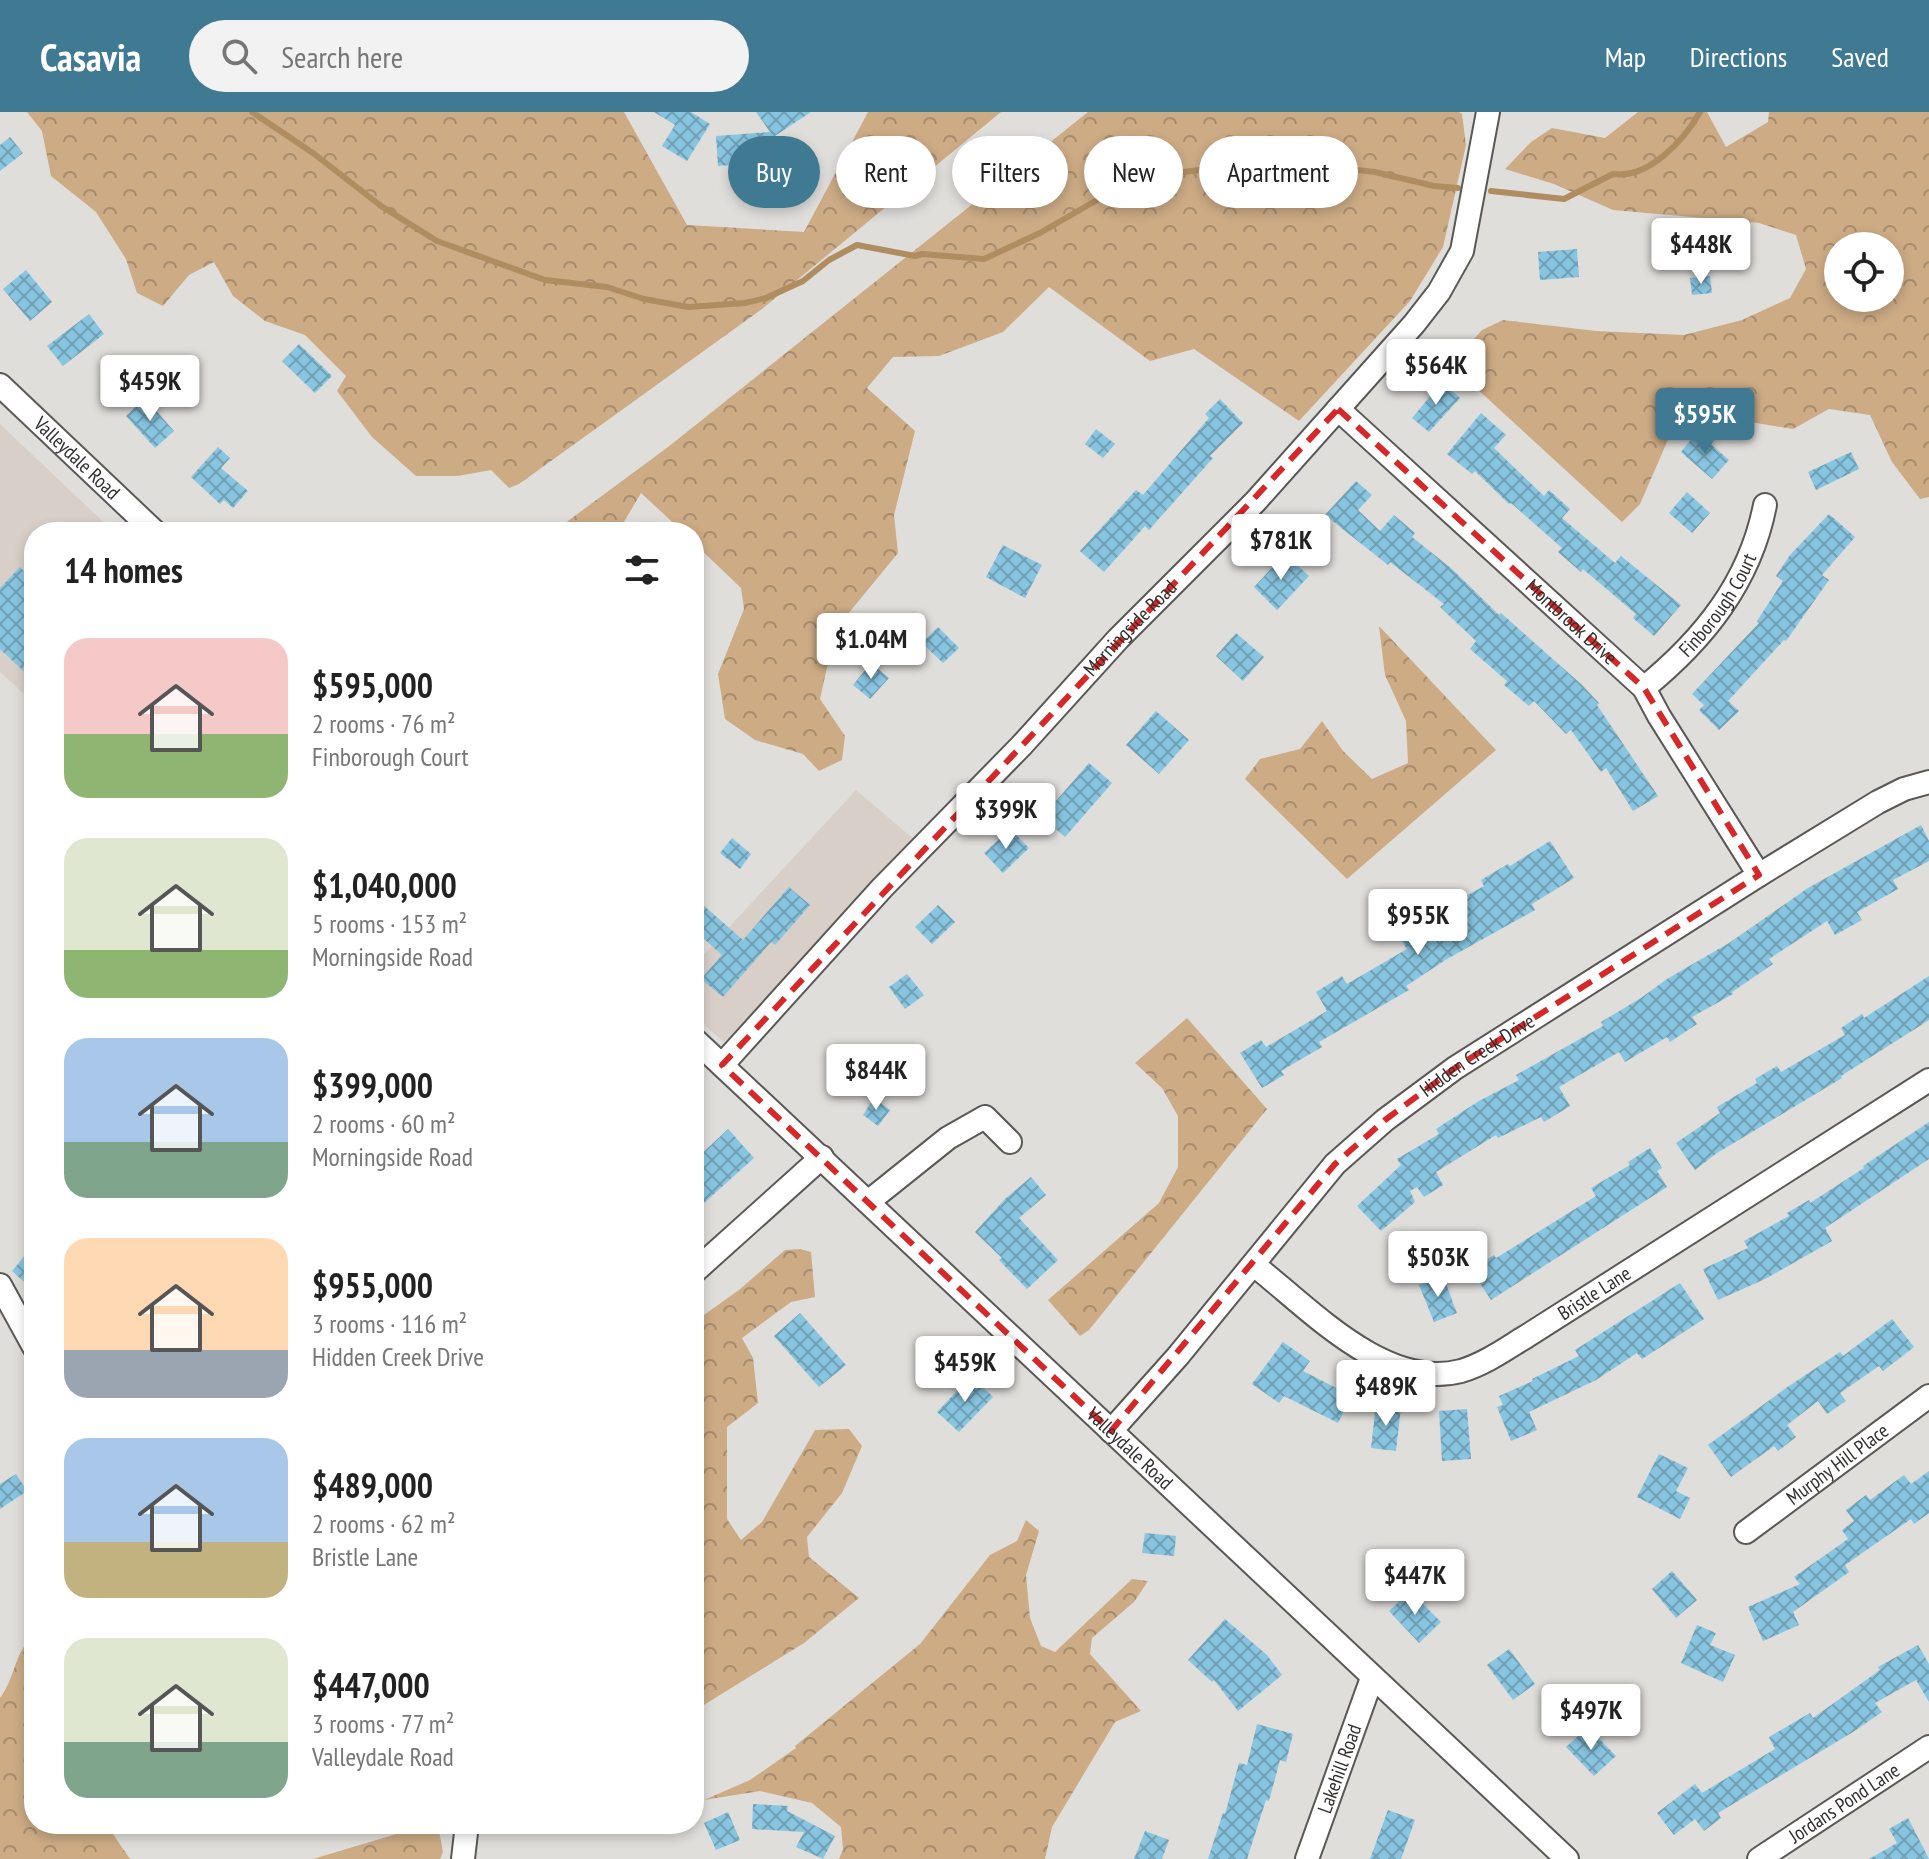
<!DOCTYPE html>
<html lang="en">
<head>
<meta charset="utf-8">
<style>
  :root { --surface:#fff; --page:#f2f2f2; --text:#222; --muted:#767676; --accent:#3f7a92 }
  body { margin:0; font-family:"PT Sans Narrow",sans-serif; background:var(--page); color:var(--text); height:100vh; display:flex; flex-direction:column; font-size:30px; white-space:nowrap }
  * { box-sizing:border-box; margin:0 }
  p { font-size:26px; color:var(--muted) }
  .icon { flex:none; width:44px; height:44px; fill:none; stroke:currentColor; stroke-width:2; stroke-linecap:round; stroke-linejoin:round }
  .map { position:relative; flex:1; overflow:hidden }
  .side { position:absolute; left:24px; top:410px; width:680px; height:1312px; display:flex; flex-direction:column; background:var(--surface); border-radius:32px; box-shadow:0 4px 12px #0003 }
  .side>* { flex:none }
  .top-card { position:absolute; left:728px; top:24px; width:760px; height:72px; display:flex; gap:16px }
  .buttons { position:absolute; left:1824px; top:120px; display:grid; gap:16px }
  .buttons a { display:grid; place-items:center; width:80px; height:80px; border-radius:50%; background:var(--surface); box-shadow:0 4px 12px #0003; font-size:40px }
  .price { position:absolute; translate:-50% -68px; padding:0 18px; border-radius:8px; background:#fff; color:#222; font-size:26px; line-height:52px; filter:drop-shadow(0 2px 4px #0008) }
  .price::after { content:''; position:absolute; left:50%; top:48px; width:24px; height:18px; margin-left:-12px; background:inherit; clip-path:polygon(0 0,100% 0,50% 100%) }
  .price.current { background:var(--accent); color:#fff }
  ul { padding:0; list-style:none }
  li { display:flex; align-items:center; gap:24px; height:200px; padding:0 40px }
  li span { display:grid; place-items:center; flex:none; width:224px; height:160px; border-radius:24px; color:#555 }
  li>.icon { margin-inline-start:auto }
  span .icon { width:96px; height:96px; fill:#fffc; stroke-width:1 }
  li b { font-size:34px }
  h2 { display:flex; justify-content:space-between; align-items:center; height:96px; padding:0 40px; font-size:34px }
  .chip { padding:0 28px; border-radius:36px; background:var(--surface); box-shadow:0 4px 12px #0003; font-size:28px; line-height:72px }
  .chip.current { background:var(--accent); color:#fff }
  header { display:flex; align-items:center; gap:48px; box-sizing:border-box; height:112px; padding:0 40px; background:var(--accent); color:#fff }
  header strong { font-size:38px }
  nav { display:flex; gap:44px; margin-inline-start:auto; font-size:28px }
  .search { width:560px; height:72px; background:var(--page); display:flex; align-items:center; gap:20px; box-sizing:border-box; padding:0 28px; border-radius:44px; color:var(--muted); font-size:30px }
  .map>svg:first-child { display:block }
  .built { fill:#d8d0c8 }
  .forest { fill:url(#forest-crowns); fill-rule:evenodd }
  .lines { fill:none; stroke-linecap:round; stroke-linejoin:round }
  .stream { stroke:#b08c61; stroke-width:6 }
  .building { fill:url(#building-cross-hatch) }
  .minor-casing { stroke:#5a5856; stroke-width:26 }
  .minor { stroke:#fff; stroke-width:22 }
  .marked { fill:none; stroke:#d62828; stroke-width:6; stroke-dasharray:16 10; stroke-linejoin:round }
  .labels { text-anchor:middle; stroke-width:7; stroke-linejoin:round; paint-order:stroke }
  .street-label { font-size:20px; fill:#302f2e; stroke:#fff }
</style>
</head>
<body>
<header>
<strong>Casavia</strong>
<div class="search"><svg class="icon" aria-label="search" viewBox="0 0 24 24"><circle cx="10" cy="10" r="6"/><path d="M15 15l6 6"/></svg>Search here</div>
<nav><a>Map</a><a>Directions</a><a>Saved</a></nav>
</header>
<div class="map">
<svg width="1929" height="1747" viewBox="0 0 1929 1747">
  <defs>
    <pattern id="forest-crowns" width="20" height="18" patternUnits="userSpaceOnUse" patternTransform="scale(2)"><rect width="20" height="18" fill="#ccab85"/><path d="M2 6a3 3 0 1 1 6 0M12 15a3 3 0 1 1 6 0" fill="none" stroke="#a68c6d"/></pattern>
    <pattern id="building-cross-hatch" width="8" height="8" patternUnits="userSpaceOnUse" patternTransform="scale(2)"><rect width="8" height="8" fill="#88c5e0"/><path d="M0 0l8 8M0 8l8-8" fill="none" stroke="#70a0b6"/></pattern>
  </defs>
  <rect width="100%" height="100%" fill="#e0dedb"/>
  <path class="built" d="M0,312L114,420H34V591L0,560Z
    M856,678L916,729L724,930L694,904V853Z"/>
  <path class="forest" d="M27,0H624L687,113L804,120L868,0H1001L762,197L519,372L509,376L491,358L458,364H416L372,325L337,279L346,264L305,223L265,209L233,184L214,150L189,163L163,194L137,181L126,147L96,100L51,64L42,19Z
    M1088,0H1459L1462,2L1466,33L1443,135L1410,189L1299,309L1194,237L1150,249L1049,175L1003,220L939,244L893,245L867,276L915,319L894,403L898,441L843,508L828,551L820,587L845,624L842,648L819,659L803,642L755,628L725,607L718,562L744,497L741,476L694,431V420H683L641,381L618,420H553L668,335Z
    M1638,0H1707L1726,35L1768,10L1769,0H1929V385L1920,387L1892,350L1870,303L1829,297L1793,317L1744,309L1722,289L1674,314L1640,392L1622,410L1451,253L1482,218L1503,208L1596,219L1684,223L1742,208L1790,186L1806,157L1796,123L1759,111L1613,98L1554,72L1505,57L1531,30L1552,16L1605,26ZM1838,134H1890V186H1838Z
    M1379,514L1496,638L1347,767L1245,667L1260,647L1300,637L1322,609L1343,639L1372,667L1408,651L1406,609L1385,563Z
    M1187,906L1267,997L1089,1218L1080,1224L1048,1188L1159,1091L1178,1055V1004L1162,976L1135,951Z
    M800,1137L811,1140L815,1185L791,1190L742,1226L753,1246L758,1291L727,1315V1407L741,1428L762,1410L815,1318L849,1317L862,1334L842,1381L807,1425L809,1445L859,1486L804,1531L694,1599V1210L739,1178L785,1138Z
    M1026,1408L1039,1419L1026,1463L1030,1506L1041,1534L1055,1540L1132,1467L1148,1469L1134,1490L1092,1526L1090,1542L1141,1599L1115,1610L1052,1715L1045,1747H839L843,1737L841,1715L812,1691L760,1679L704,1688L750,1668L796,1636L795,1634L920,1532L990,1443L1017,1429Z
    M34,1524V1712H106L130,1747H0V1586C16,1565 14,1539 34,1524Z
    M423,1714L439,1719L443,1740L440,1747H313Z"/>
  <g class="lines">
    <path class="stream" d="M252,0L313,41L381,94L437,129L545,168L607,175L644,187L688,195L745,191L766,186L803,169L829,148L857,133L915,144L922,142L984,147L1040,121L1109,81L1166,62L1216,56L1266,52L1331,55L1375,60L1434,74L1458,76
      M1491,79L1564,87L1613,62C1649,67 1684,28 1700,0"/>
  </g>
  <path class="building" d="M654,0H691L710,12L687,49L662,34L675,13Z
    M756,0H811L755,37L756,51L718,54L716,24L770,20Z
    M10,25L23,41L0,59V33Z
    M1577,137L1579,165L1540,168L1538,140Z
    M26,158L52,190L30,209L3,177Z
    M1710,164L1712,181L1692,183L1690,166Z
    M89,202L104,222L63,254L47,234Z
    M299,232L332,264L315,281L282,249Z
    M1442,270L1460,286L1429,320L1412,306Z
    M145,286L174,319L155,336L126,304Z
    M1220,287L1243,311L1210,344L1213,346L1149,418L1145,414L1104,460L1080,439L1136,378L1143,383L1209,306L1205,302Z
    M1481,301L1506,323L1494,336L1544,384L1549,378L1570,397L1562,406L1615,451L1621,444L1681,493L1654,524L1633,506L1636,502L1583,457L1581,460L1558,440L1562,436L1511,391L1509,392L1475,359L1472,362L1447,342Z
    M1096,317L1115,332L1103,346L1085,332Z
    M1697,320L1729,348L1712,367L1681,340Z
    M218,335L230,346L221,356L248,379L233,396L224,388L220,392L191,365Z
    M1851,340L1859,357L1816,378L1808,360Z
    M1356,369L1372,383L1358,398L1380,419L1394,403L1415,421L1412,425L1452,457L1499,503L1501,501L1581,572L1599,591L1597,593L1658,684L1633,699L1606,656L1601,660L1571,618L1566,622L1534,589L1529,594L1504,573L1507,569L1470,537L1476,529L1440,495L1444,492L1390,450L1388,453L1325,403Z
    M1687,380L1710,401L1692,421L1669,401Z
    M1829,402L1855,425L1822,463L1829,468L1786,529L1784,528L1728,589L1739,599L1719,618L1699,598L1704,593L1692,582L1759,511L1757,509L1783,469L1776,464L1790,443Z
    M1003,433L1042,453L1025,486L986,465Z
    M1285,442L1309,464L1277,498L1254,475Z
    M20,455L34,469V569L0,537V476Z
    M938,515L959,536L943,551L922,531Z
    M1236,521L1264,545L1243,569L1216,544Z
    M871,551L889,566L870,587L853,573Z
    M1156,599L1189,628L1159,662L1126,633Z
    M1089,651L1112,671L1065,725L1042,705Z
    M1921,713L1929,729V749L1893,768L1898,777L1857,800L1862,808L1835,823L1827,809L1769,847L1773,852L1732,880L1733,882L1692,905L1697,912L1670,930L1667,925L1625,950L1619,940L1559,975L1570,994L1544,1010L1541,1005L1498,1026L1496,1023L1436,1060L1443,1073L1424,1085L1417,1075L1410,1079L1415,1090L1381,1119L1357,1094L1401,1053L1397,1047L1439,1022L1436,1017L1479,989L1519,968L1516,963L1603,914L1601,910L1641,886L1667,867L1729,831L1808,776Z
    M1010,717L1029,736L1003,761L984,741Z
    M732,726L751,742L740,757L720,741Z
    M1550,729L1574,766L1532,792L1535,798L1447,847L1406,874L1409,878L1319,930L1322,935L1281,959L1284,963L1262,976L1240,941L1261,928L1266,935L1327,899L1316,880L1342,864L1347,872L1407,837L1401,828L1443,801L1441,798L1484,774L1481,768L1508,752L1510,754Z
    M789,775L810,793L775,833L771,830L723,885L701,867L722,843L694,818V785L743,828Z
    M938,793L955,810L932,832L915,815Z
    M907,862L924,883L905,897L889,875Z
    M1929,864V908L1841,964L1842,966L1717,1041L1695,1058L1676,1031L1720,1001L1717,995L1757,971L1755,967L1777,954L1781,960L1845,923L1841,916L1862,902L1864,906Z
    M874,986L890,998L878,1014L863,1003Z
    M1929,1010V1047L1825,1116L1832,1129L1765,1167L1718,1188L1703,1157L1748,1136L1744,1129L1789,1104L1787,1101L1809,1088L1810,1091L1864,1056L1863,1054Z
    M728,1017L754,1046L694,1100V1049Z
    M1650,1036L1662,1056L1657,1059L1667,1075L1491,1188L1471,1158L1494,1143L1496,1146L1596,1084L1591,1076L1630,1053L1628,1050Z
    M1031,1065L1046,1083L1019,1106L1058,1148L1027,1177L999,1148L1002,1146L975,1120L1005,1087Z
    M34,1133V1179L12,1159Z
    M1443,1164L1457,1201L1434,1210L1419,1173Z
    M1680,1171L1704,1207L1642,1247L1637,1241L1596,1268L1529,1300L1537,1318L1511,1329L1497,1295L1503,1293L1499,1284L1533,1269L1532,1267L1579,1244L1575,1238Z
    M800,1201L846,1253L819,1275L774,1224Z
    M1892,1207L1914,1235L1883,1259L1879,1254L1840,1281L1846,1289L1827,1302L1818,1289L1787,1313L1796,1325L1778,1339L1774,1334L1731,1365L1708,1333L1786,1276L1840,1240L1843,1244Z
    M1283,1230L1310,1249L1303,1259L1352,1284L1338,1311L1284,1284L1279,1291L1252,1272Z
    M971,1264L993,1285L959,1320L937,1300Z
    M1376,1292L1401,1295L1396,1339L1371,1336Z
    M1467,1297L1471,1347L1442,1349L1439,1299Z
    M1659,1342L1688,1356L1676,1379L1690,1386L1680,1407L1637,1385Z
    M1929,1359V1401L1914,1412L1911,1407L1845,1453L1849,1460L1793,1500L1799,1513L1763,1529L1748,1495L1800,1472L1794,1465L1848,1427L1842,1418L1854,1409L1846,1398L1866,1383L1870,1388L1904,1363L1911,1372Z
    M16,1362L27,1379L0,1397V1372Z
    M1145,1421L1176,1424L1174,1444L1142,1441Z
    M1672,1459L1697,1488L1676,1506L1652,1477Z
    M1410,1479L1441,1510L1419,1531L1389,1499Z
    M1225,1507L1267,1543L1282,1563L1238,1599L1214,1568L1212,1570L1188,1548Z
    M1697,1513L1716,1521L1710,1533L1735,1543L1723,1570L1681,1551Z
    M1918,1533L1929,1552V1590L1916,1568L1875,1591L1882,1600L1853,1620L1718,1701L1721,1706L1704,1719L1695,1707L1674,1723L1657,1701L1695,1672L1702,1681L1775,1637L1769,1625L1810,1601L1813,1606L1880,1558L1878,1555Z
    M1509,1537L1535,1572L1513,1588L1487,1553Z
    M1257,1612L1293,1622L1286,1650L1280,1648L1269,1689L1266,1688L1247,1747H1208L1223,1701L1225,1702L1239,1651L1247,1653Z
    M1588,1615L1616,1644L1594,1664L1566,1635Z
    M753,1692L788,1694L787,1699L835,1724L823,1747L796,1735L804,1720L752,1717Z
    M1388,1698L1415,1708L1401,1747H1370Z
    M728,1700L740,1728L716,1738L704,1711Z
    M1908,1706L1929,1747H1869L1897,1731L1889,1717Z
    M1145,1719L1169,1728L1162,1747H1134Z"/>
  <g class="lines">
    <defs>
      <g id="minor">
        <path id="s1" d="M0,273L155,420"/>
        <path id="s2" d="M1338,297L1644,576L1659,604L1759,763"/>
        <path id="s3" d="M1644,576C1704,527 1750,470 1765,393"/>
        <path id="s4" d="M694,927L1567,1747"/>
        <path id="s5" d="M722,953L882,776L1021,634L1118,527L1255,390L1414,212L1439,180L1462,139L1488,0"/>
        <path d="M868,1090L948,1026L985,1005L1010,1030"/>
        <path id="s6" d="M1254,1153C1309,1196 1385,1279 1461,1259C1485,1252 1507,1236 1527,1224L1929,968"/>
        <path d="M694,1160L822,1045"/>
        <path d="M0,1173L34,1235"/>
        <path id="s7" d="M1111,1319L1178,1244L1335,1052L1385,1008L1455,956L1759,763L1878,690L1904,677L1929,670"/>
        <path id="s8" d="M1746,1420L1929,1284"/>
        <path d="M463,1747L467,1712"/>
        <path id="s9" d="M1307,1747L1372,1566"/>
        <path id="s10" d="M1759,1747L1929,1635"/>
      </g>
    </defs>
    <use href="#minor" class="minor-casing"/>
    <use href="#minor" class="minor"/>
  </g>
  <path class="marked" d="M1338,297L1644,576L1759,763L1455,956L1385,1008L1335,1052L1111,1319L722,953Z"/>
  <g class="labels">
    <g class="street-label">
      <text dy="7" stroke="none"><textPath href="#s1" startOffset="106">Valleydale Road</textPath></text>
      <text dy="7" stroke="none"><textPath href="#s3" startOffset="112">Finborough Court</textPath></text>
      <text dy="7" stroke="none"><textPath href="#s2" startOffset="316">Montbrook Drive</textPath></text>
      <text dy="7" stroke="none"><textPath href="#s5" startOffset="598">Morningside Road</textPath></text>
      <text dy="7" stroke="none"><textPath href="#s7" startOffset="528">Hidden Creek Drive</textPath></text>
      <text dy="7" stroke="none"><textPath href="#s6" startOffset="396">Bristle Lane</textPath></text>
      <text dy="7" stroke="none"><textPath href="#s4" startOffset="598">Valleydale Road</textPath></text>
      <text dy="7" stroke="none"><textPath href="#s8" startOffset="114">Murphy Hill Place</textPath></text>
      <text dy="7" stroke="none"><textPath href="#s9" startOffset="96">Lakehill Road</textPath></text>
      <text dy="7" stroke="none"><textPath href="#s10" startOffset="102">Jordans Pond Lane</textPath></text>
    </g>
  </g>
</svg>
<div class="buttons">
<a><svg class="icon" aria-label="locate" viewBox="0 0 24 24"><circle cx="12" cy="12" r="6"/><path d="M12 2v4M12 18v4M2 12h4M18 12h4"/></svg></a>
</div>
<b class="price" style="left:1701px;top:174px">$448K</b>
<b class="price" style="left:1436px;top:295px">$564K</b>
<b class="price" style="left:150px;top:311px">$459K</b>
<b class="price current" style="left:1705px;top:344px">$595K</b>
<b class="price" style="left:1281px;top:470px">$781K</b>
<b class="price" style="left:871px;top:569px">$1.04M</b>
<b class="price" style="left:1006px;top:739px">$399K</b>
<b class="price" style="left:1418px;top:845px">$955K</b>
<b class="price" style="left:876px;top:1000px">$844K</b>
<b class="price" style="left:1438px;top:1187px">$503K</b>
<b class="price" style="left:965px;top:1292px">$459K</b>
<b class="price" style="left:1386px;top:1316px">$489K</b>
<b class="price" style="left:1415px;top:1505px">$447K</b>
<b class="price" style="left:1591px;top:1640px">$497K</b>
<div class="top-card">
<a class="chip current">Buy</a>
<a class="chip">Rent</a>
<a class="chip">Filters</a>
<a class="chip">New</a>
<a class="chip">Apartment</a>
</div>
<section class="side">
<h2>14 homes<svg class="icon" aria-label="filters" viewBox="0 0 24 24"><path d="M4 7h16M4 17h16"/><circle cx="9" cy="7" r="2"/><circle cx="15" cy="17" r="2"/></svg></h2>
<ul>
<li><span style="background:linear-gradient(#f6c9c9 60%,#8fb573 0)"><svg class="icon" aria-label="home" viewBox="0 0 24 24"><path d="M3 11l9-7 9 7M6 9v11h12V9"/></svg></span><div><b>$595,000</b><p>2 rooms · 76 m²</p><p>Finborough Court</p></div></li>
<li><span style="background:linear-gradient(#dfe7d0 70%,#8fb573 0)"><svg class="icon" aria-label="home" viewBox="0 0 24 24"><path d="M3 11l9-7 9 7M6 9v11h12V9"/></svg></span><div><b>$1,040,000</b><p>5 rooms · 153 m²</p><p>Morningside Road</p></div></li>
<li><span style="background:linear-gradient(#a9c7e8 65%,#7fa58c 0)"><svg class="icon" aria-label="home" viewBox="0 0 24 24"><path d="M3 11l9-7 9 7M6 9v11h12V9"/></svg></span><div><b>$399,000</b><p>2 rooms · 60 m²</p><p>Morningside Road</p></div></li>
<li><span style="background:linear-gradient(#ffd9b3 70%,#9aa5b1 0)"><svg class="icon" aria-label="home" viewBox="0 0 24 24"><path d="M3 11l9-7 9 7M6 9v11h12V9"/></svg></span><div><b>$955,000</b><p>3 rooms · 116 m²</p><p>Hidden Creek Drive</p></div></li>
<li><span style="background:linear-gradient(#a9c7e8 65%,#c2b280 0)"><svg class="icon" aria-label="home" viewBox="0 0 24 24"><path d="M3 11l9-7 9 7M6 9v11h12V9"/></svg></span><div><b>$489,000</b><p>2 rooms · 62 m²</p><p>Bristle Lane</p></div></li>
<li><span style="background:linear-gradient(#dfe7d0 65%,#7fa58c 0)"><svg class="icon" aria-label="home" viewBox="0 0 24 24"><path d="M3 11l9-7 9 7M6 9v11h12V9"/></svg></span><div><b>$447,000</b><p>3 rooms · 77 m²</p><p>Valleydale Road</p></div></li>
</ul>
</section>
</div>
</body>
</html>
